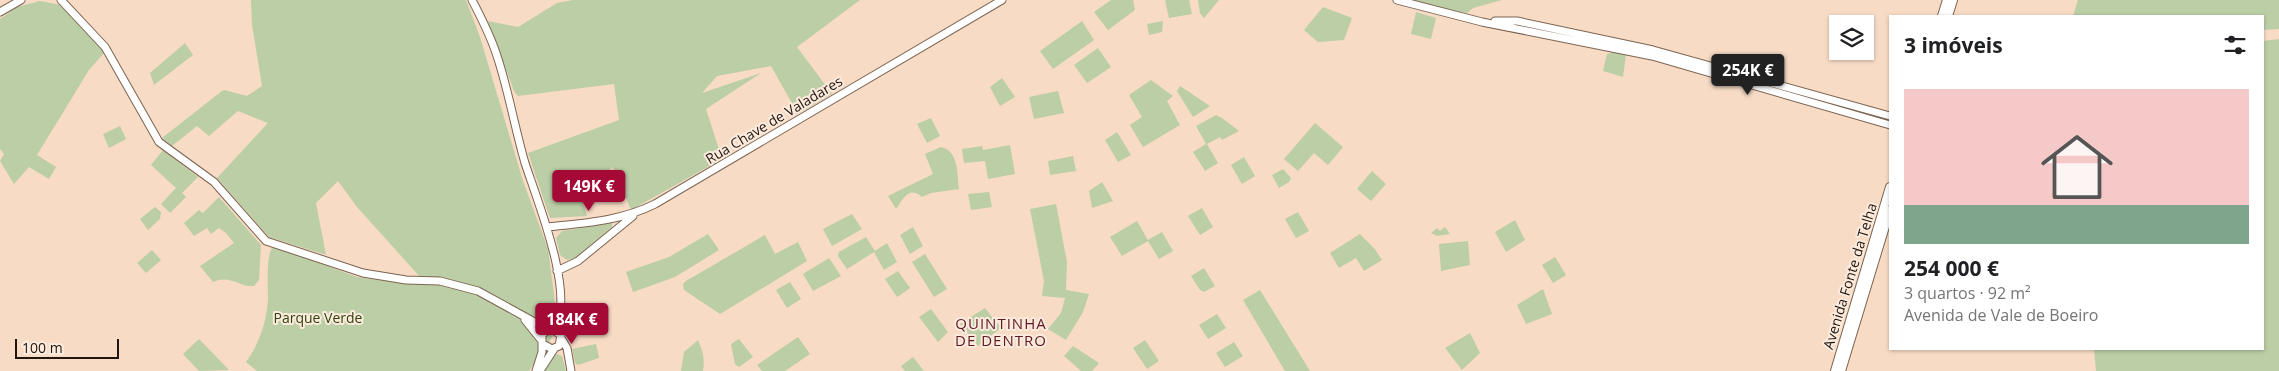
<!DOCTYPE html>
<html lang="pt">
<head>
<meta charset="utf-8">
<style>
  :root { --surface:#fff; --page:#f2f2f2; --text:#202124; --muted:#757577; --accent:#a50a37 }
  body { margin:0; font-family:"Open Sans",sans-serif; background:var(--page); color:var(--text); height:100vh; display:flex; flex-direction:column; font-size:19px; white-space:nowrap }
  * { box-sizing:border-box; margin:0 }
  p { font-size:16px; color:var(--muted) }
  .icon { flex:none; width:28px; height:28px; fill:none; stroke:currentColor; stroke-width:2; stroke-linecap:round; stroke-linejoin:round }
  .map { position:relative; flex:1; overflow:hidden }
  .drawer { position:absolute; left:1889px; top:15px; width:375px; height:335px; display:flex; flex-direction:column; background:var(--surface); border-radius:0px; box-shadow:0 1px 4px #0004 }
  .drawer>* { flex:none }
  .fabs { position:absolute; left:1829px; top:15px; display:grid; gap:10px }
  .fabs a { display:grid; place-items:center; width:45px; height:45px; border-radius:0px; background:var(--surface); box-shadow:0 1px 4px #0004; font-size:25px }
  .scale { position:absolute; left:15px; bottom:12px; width:104px; box-sizing:border-box; padding-left:5px; border:2px solid #20160e; border-top:0; font-size:14px; line-height:18px; white-space:nowrap; color:#20160e; -webkit-text-stroke:4px #fcebdd; paint-order:stroke }
  .price { position:absolute; translate:-50% -42px; padding:0 11px; border-radius:5px; background:var(--accent); color:#fff; font-size:16px; line-height:32px; filter:drop-shadow(0 1px 2px #0008) }
  .price::after { content:''; position:absolute; left:50%; top:30px; width:15px; height:11px; margin-left:-8px; background:inherit; clip-path:polygon(0 0,100% 0,50% 100%) }
  .price.on { background:#222; color:#fff }
  ul { padding:0; list-style:none }
  li { display:grid; align-content:center; gap:10px; height:265px; padding:0 15px }
  li span { display:grid; place-items:center; height:155px; border-radius:0px; color:#555 }
  li>.icon { margin-inline-start:auto }
  span .icon { width:90px; height:90px; fill:#fffc; stroke-width:1 }
  li b { font-size:21px }
  h2 { display:flex; justify-content:space-between; align-items:center; height:60px; padding:0 15px; font-size:21px }
  .map>svg:first-child { display:block }
  .green { fill:#bbcea6 }
  .lines { fill:none; stroke-linecap:round; stroke-linejoin:round }
  .tertiary-casing { stroke:#7c6450; stroke-width:9 }
  .secondary-casing { stroke:#7c6450; stroke-width:10 }
  .tertiary { stroke:#fff; stroke-width:7 }
  .secondary { stroke:#fff; stroke-width:8 }
  .labels { text-anchor:middle; stroke-width:4; stroke-linejoin:round; paint-order:stroke }
  .street-label { font-size:14px; fill:#20160e; stroke:#fcebdd }
  .park-label { font-size:14px; fill:#2f430f; stroke:#fcebdd }
  .neighbourhood-label { font-size:15px; letter-spacing:1px; fill:#5e1925; stroke:#fcebdd }
</style>
</head>
<body>
<div class="map">
<svg width="2279" height="371" viewBox="0 0 2279 371">
  <rect width="100%" height="100%" fill="#f7dbc5"/>
  <path class="green" d="M251,0H466L480,37L523,181L548,249L556,310L553,322L546,324L478,288L421,278L357,207L338,181L316,203L326,255L269,237L217,178L268,123L238,111L209,136L197,126L172,146L162,138L222,91L224,90L247,96L262,86L252,25Z
    M573,0H860L797,47L832,94L798,114L771,66L717,76L702,93L761,73L706,109L722,159L631,210L613,167L580,193L587,216L550,218L528,153L619,120L614,84L518,96L514,91L488,21L518,27L557,3Z
    M1111,0H1133L1135,10L1108,30L1094,12Z
    M1165,0H1189L1192,14L1169,18Z
    M1198,0H1219L1204,18L1200,13Z
    M1410,0H1502L1473,8L1467,13L1436,8Z
    M2078,0H2279V29L2263,30L2262,16H2073Z
    M40,1L61,5L100,44L104,53L89,70L37,155L56,167L49,179L29,167L14,184L0,161L4,154L0,149V19L17,7Z
    M1323,7L1352,18L1344,40L1318,42L1304,30Z
    M1416,12L1436,18L1431,39L1411,34Z
    M1082,21L1094,40L1053,69L1040,51Z
    M1163,21L1162,32L1149,35L1147,24Z
    M2279,39V371H2096L2094,349H2262L2263,41Z
    M185,43L193,55L154,85L150,73Z
    M1098,48L1111,67L1087,83L1074,65Z
    M1614,52L1626,54L1623,77L1603,71L1607,54Z
    M1002,78L1015,97L1000,106L990,87Z
    M1151,80L1173,96L1167,101L1180,125L1143,147L1130,125L1142,117L1129,95Z
    M1180,86L1210,106L1193,117L1177,91Z
    M1058,91L1064,113L1034,119L1029,97Z
    M1216,115L1222,118L1239,131L1222,140L1220,137L1207,144L1218,163L1205,171L1193,152L1206,144L1196,126Z
    M931,118L940,136L927,143L917,124Z
    M1315,123L1343,147L1328,165L1314,153L1298,171L1284,159Z
    M120,126L126,139L109,148L103,134Z
    M1117,132L1131,155L1118,162L1105,140Z
    M1010,145L1015,174L988,179L985,161L964,163L962,149L982,146L983,150Z
    M941,147C959,151 957,174 959,189L931,193L922,197C908,185 903,200 896,209L888,196L933,174L925,154Z
    M163,150L198,177L182,193L186,197L170,213L161,204L176,188L151,165Z
    M1073,156L1076,171L1050,175L1048,161Z
    M1244,157L1255,176L1242,184L1231,165Z
    M1283,169L1291,178L1289,182L1279,188L1272,175Z
    M1372,171L1386,184L1371,201L1357,189Z
    M1102,182L1113,201L1092,208L1089,191Z
    M989,192L992,207L971,210L968,194Z
    M219,197L261,245L259,280L254,286C239,287 229,274 213,282L200,266L234,243L226,233L219,228L211,234L207,228L194,236L184,223L199,210L203,213Z
    M1056,204L1067,262L1066,290L1089,294L1083,312L1066,340L1048,329L1061,313L1065,298L1042,296L1044,281L1030,209Z
    M155,207L161,212L160,219L148,230L140,219Z
    M1202,208L1213,227L1200,235L1188,216Z
    M1298,212L1309,231L1296,238L1285,219Z
    M852,214L862,229L832,246L823,229Z
    M1515,220L1525,240L1506,252L1495,232Z
    M1137,221L1148,240L1162,232L1173,251L1159,259L1148,241L1122,256L1110,237Z
    M612,223V227L575,258L567,260L560,255L556,238L562,231Z
    M913,227L923,246L910,254L900,235Z
    M1445,227L1450,234L1437,236L1431,233L1437,228L1440,231Z
    M708,234L719,250L675,277L633,292L626,272L669,257Z
    M1360,234L1374,248L1382,260L1364,271L1356,258L1339,268L1330,253Z
    M765,235L775,254L798,242L807,261L720,314L684,290L683,284L686,281Z
    M866,237L875,251L887,243L897,262L884,270L874,252L847,269L838,256L839,252Z
    M1468,241L1470,265L1441,271L1439,244Z
    M272,248H279L357,277L408,284H439L478,293L553,336L529,371H257L246,362C259,344 267,321 268,299C268,286 266,258 272,248Z
    M152,250L161,260L146,273L137,263Z
    M925,254L947,289L934,297L912,262Z
    M1555,257L1566,275L1553,283L1542,265Z
    M829,258L841,276L813,291L803,274Z
    M1204,268L1215,286L1204,292L1200,290L1191,276Z
    M898,271L910,288L897,297L885,279Z
    M790,282L801,299L787,308L776,290Z
    M1543,289L1552,314L1526,324L1517,305Z
    M1260,290L1310,371H1285L1243,300Z
    M985,308L1001,328L978,346L960,324Z
    M931,309L948,332L938,342L919,317Z
    M1217,314L1226,328L1208,339L1199,325Z
    M1470,333L1480,353L1462,370L1445,348Z
    M798,337L810,354L785,371H762L757,365Z
    M199,339L229,370L199,371L183,354Z
    M739,339L753,357L739,367L735,364L731,344Z
    M698,340C703,351 705,360 703,371H681L684,352Z
    M1145,340L1159,361L1147,369L1133,348Z
    M1234,342L1243,356L1225,367L1216,353Z
    M596,344L599,358L578,365L575,363L572,349Z
    M1073,346L1099,363L1092,371H1081L1064,356Z
    M557,354L562,356L566,371H544L552,357Z
    M913,357L924,371H905L901,366Z"/>
  <g class="lines">
    <defs>
      <path id="tertiary" d="M61,0L105,47L159,142L214,182L266,241L363,273L406,280L440,281L478,291L549,330
        M472,0C482,19 492,39 498,59C509,93 515,129 525,163C536,197 577,298 554,328L546,331L542,335V352L536,371
        M1397,0L1482,22L1652,56L1890,125
        M0,12L21,0
        M1495,21H1517L1653,50L1890,116
        M547,227C585,223 621,221 655,204L1002,0
        M557,271L578,261L633,216
        M525,320L542,341
        M561,335L564,325L562,311
        M561,338L567,348L571,371
        M543,344L552,349L559,346L561,335L551,329
        M541,369L554,349"/>
      <path id="secondary" d="M1942,16L1947,0
        M1948,16L1953,0
        M1835,371L1890,187
        M1841,371L1890,210"/>
    </defs>
    <use href="#tertiary" class="tertiary-casing"/>
    <use href="#secondary" class="secondary-casing"/>
    <use href="#tertiary" class="tertiary"/>
    <use href="#secondary" class="secondary"/>
  </g>
  <g class="labels">
    <g class="street-label">
      <text transform="translate(774 120) rotate(-31)" y="5">Rua Chave de Valadares</text>
      <text transform="translate(1850 276) rotate(-73)" y="5">Avenida Fonte da Telha</text>
    </g>
    <g class="park-label">
      <text x="318" y="323">Parque Verde</text>
    </g>
    <g class="neighbourhood-label">
      <text x="1001" y="329">QUINTINHA<tspan x="1001" dy="17">DE DENTRO</tspan></text>
    </g>
  </g>
</svg>
<div class="fabs">
<a><svg class="icon" aria-label="layers" viewBox="0 0 24 24"><path d="M12 4l9 5-9 5-9-5zM3 14l9 5 9-5"/></svg></a>
</div>
<div class="scale">100 m</div>
<b class="price on" style="left:1748px;top:96px">254K €</b>
<b class="price" style="left:589px;top:212px">149K €</b>
<b class="price" style="left:572px;top:345px">184K €</b>
<section class="drawer">
<h2>3 imóveis<svg class="icon" aria-label="filters" viewBox="0 0 24 24"><path d="M4 7h16M4 17h16"/><circle cx="9" cy="7" r="2"/><circle cx="15" cy="17" r="2"/></svg></h2>
<ul>
<li><span style="background:linear-gradient(#f6c9c9 75%,#7fa58c 0)"><svg class="icon" aria-label="home" viewBox="0 0 24 24"><path d="M3 11l9-7 9 7M6 9v11h12V9"/></svg></span><div><b>254 000 €</b><p>3 quartos · 92 m²</p><p>Avenida de Vale de Boeiro</p></div></li>
</ul>
</section>
</div>
</body>
</html>
